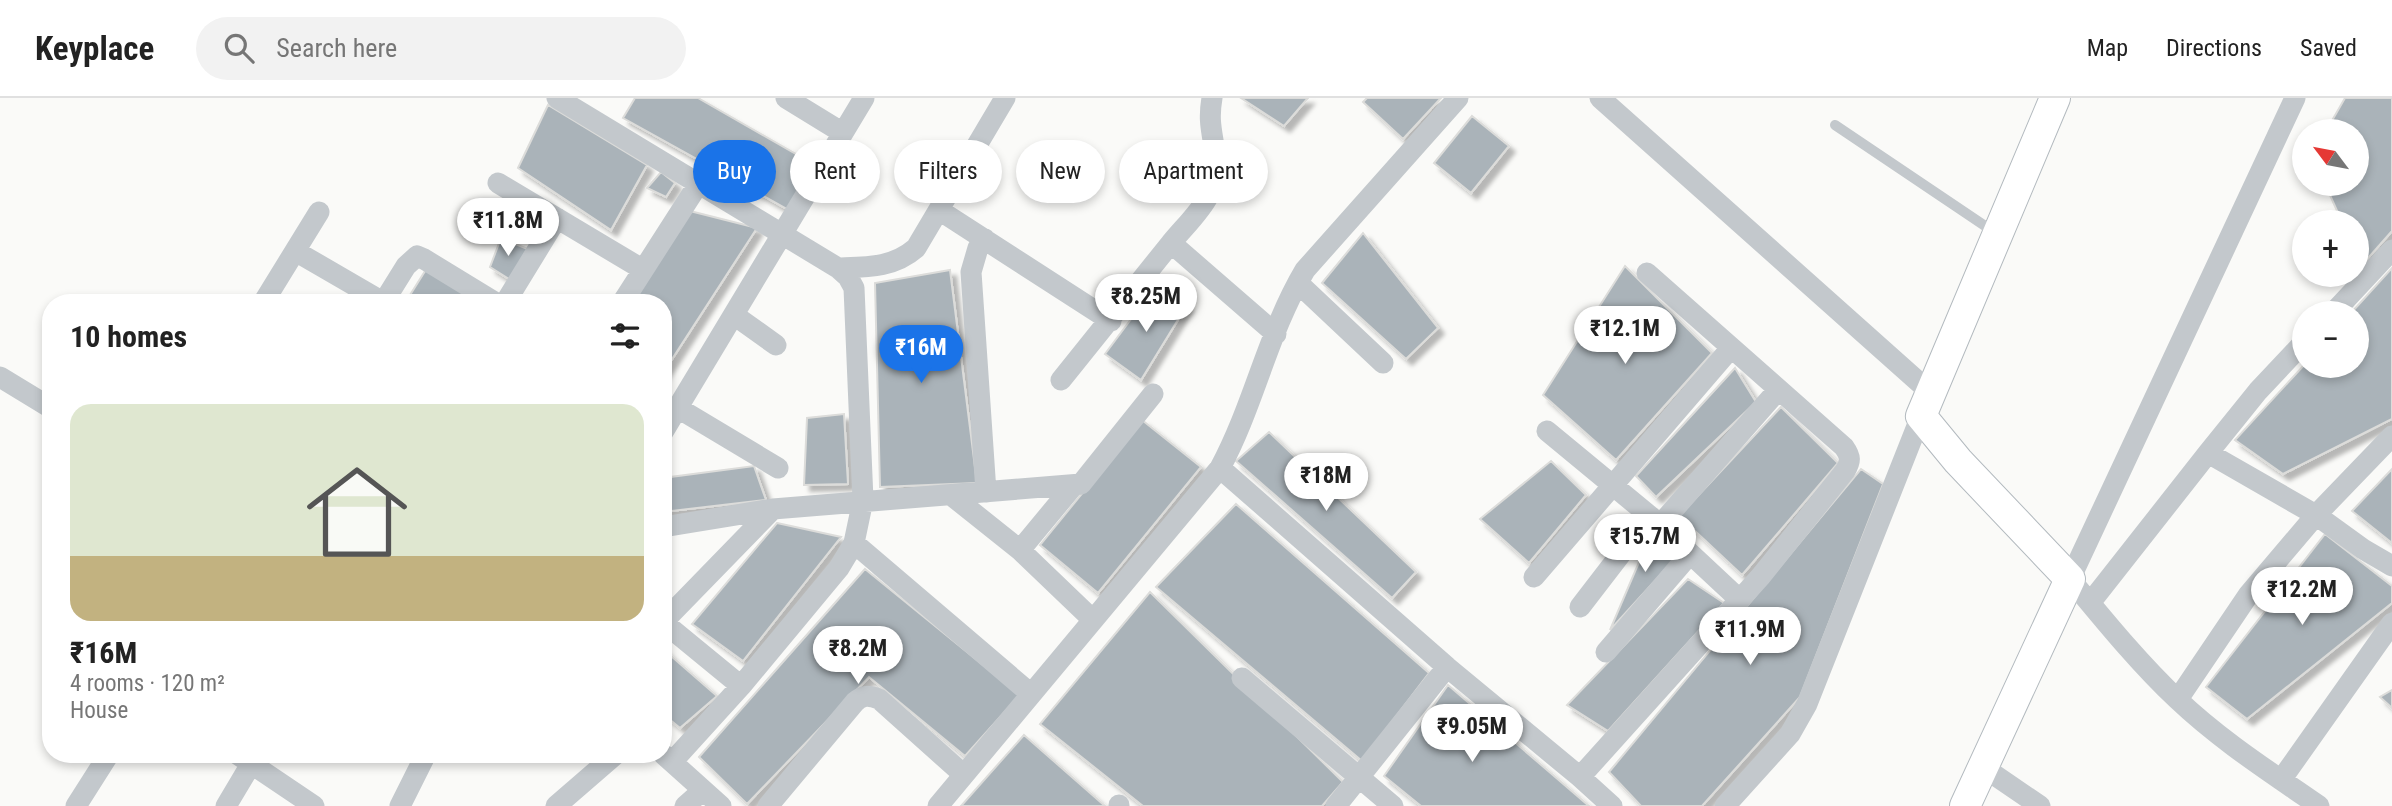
<!DOCTYPE html>
<html lang="en">
<head>
<meta charset="utf-8">
<style>
  :root { --surface:#fff; --page:#f2f2f2; --text:#222; --muted:#767676; --line:#e0e0e0; --accent:#1a73e8 }
  body { margin:0; font-family:"Roboto Condensed",sans-serif; background:var(--page); color:var(--text); height:100vh; display:flex; flex-direction:column; font-size:26px; white-space:nowrap }
  * { box-sizing:border-box; margin:0 }
  p { font-size:23px; color:var(--muted) }
  .icon { flex:none; width:38px; height:38px; fill:none; stroke:currentColor; stroke-width:2; stroke-linecap:round; stroke-linejoin:round }
  .map { position:relative; flex:1; overflow:hidden }
  .drawer { position:absolute; left:42px; top:196px; width:630px; height:469px; display:flex; flex-direction:column; background:var(--surface); border-radius:28px; box-shadow:0 4px 10px #0003 }
  .drawer>* { flex:none }
  .banner { position:absolute; left:693px; top:42px; width:665px; height:63px; display:flex; gap:14px }
  .needle { width:46px; rotate:302deg }
  .buttons { position:absolute; left:2292px; top:21px; display:grid; gap:14px }
  .buttons a { display:grid; place-items:center; width:77px; height:77px; border-radius:50%; background:var(--surface); box-shadow:0 4px 10px #0003; font-size:35px }
  .price { position:absolute; translate:-50% -60px; padding:0 16px; border-radius:24px; background:#fff; color:#222; font-size:23px; line-height:46px; filter:drop-shadow(0 2px 4px #0008) }
  .price::after { content:''; position:absolute; left:50%; top:42px; width:21px; height:16px; margin-left:-10px; background:inherit; clip-path:polygon(0 0,100% 0,50% 100%) }
  .price.selected { background:var(--accent); color:#fff }
  ul { padding:0; list-style:none }
  li { display:grid; align-content:center; gap:14px; height:371px; padding:0 28px }
  li+li { border-top:2px solid var(--line) }
  li span { display:grid; place-items:center; height:217px; border-radius:21px; color:#555 }
  li>.icon { margin-inline-start:auto }
  span .icon { width:126px; height:126px; fill:#fffc; stroke-width:1 }
  li b { font-size:30px }
  h2 { display:flex; justify-content:space-between; align-items:center; height:84px; padding:0 28px; font-size:30px }
  .pill { padding:0 24px; border-radius:32px; background:var(--surface); box-shadow:0 4px 10px #0003; font-size:24px; line-height:63px }
  .pill.selected { background:var(--accent); color:#fff }
  header { display:flex; align-items:center; gap:42px; box-sizing:border-box; height:98px; padding:0 35px; background:var(--surface); border-bottom:2px solid var(--line) }
  header strong { font-size:33px }
  nav { display:flex; gap:38px; margin-inline-start:auto; font-size:24px }
  .search { width:490px; height:63px; background:var(--page); display:flex; align-items:center; gap:18px; box-sizing:border-box; padding:0 24px; border-radius:38px; color:var(--muted); font-size:26px }
  .map>svg:first-child { display:block }
  .building { fill:#aab3b9; stroke:#dcdcda; stroke-width:2; filter:url(#shadow) }
  .lines { fill:none; stroke-linecap:round; stroke-linejoin:round }
  .secondary-casing { stroke:#b3babf; stroke-width:32 }
  .lane { stroke:#c3c8cc; stroke-width:10 }
  .street { stroke:#c3c8cc; stroke-width:21 }
  .secondary { stroke:#fff; stroke-width:30 }
</style>
</head>
<body>
<header>
<strong>Keyplace</strong>
<div class="search"><svg class="icon" aria-label="search" viewBox="0 0 24 24"><circle cx="10" cy="10" r="6"/><path d="M15 15l6 6"/></svg>Search here</div>
<nav><a>Map</a><a>Directions</a><a>Saved</a></nav>
</header>
<div class="map">
<svg width="2392" height="708" viewBox="0 0 2392 708">
  <defs>
    <filter id="shadow"><feDropShadow dx="6" dy="6" stdDeviation="2" flood-color="#0004"/></filter>
  </defs>
  <rect width="100%" height="100%" fill="#fafaf8"/>
  <path class="building" d="M635,0H698L822,71L787,111L623,20Z
    M1241,0H1308L1284,28Z
    M1367,0H1441L1403,41L1363,4Z
    M2345,0H2392V133L2361,168L2357,159V124H2342L2325,86H2357V33H2326Z
    M548,7L647,67L611,132L518,70Z
    M1472,18L1509,48L1471,95L1434,65Z
    M661,74L675,85L666,99L647,90Z
    M682,111L757,130L663,275V205H631Z
    M1363,135L1438,230L1406,261L1322,185Z
    M501,140L530,152L509,181L490,169Z
    M1625,168L1712,255L1616,362L1543,297Z
    M427,170L478,205H405Z
    M2392,170V321L2283,376L2235,342L2305,266L2357,268V215H2351Z
    M950,172L977,385L880,389L875,185Z
    M1152,193L1187,207L1141,282L1105,256Z
    M1735,270L1756,304L1656,399L1636,378Z
    M1781,309L1838,365L1742,477L1679,418Z
    M844,316L848,386L804,387L807,320Z
    M1142,322L1201,369L1098,495L1040,447Z
    M1269,334L1416,474L1392,500L1236,363Z
    M1551,363L1586,397L1529,465L1480,421Z
    M754,368L766,402L663,414V380Z
    M1861,371L1883,386L1800,599L1702,708H1641L1609,674Z
    M2392,371V445L2352,413Z
    M1236,406L1429,575L1362,663L1156,489Z
    M777,425L841,439L743,563L692,526Z
    M1651,436L1675,461L1610,532Z
    M2325,436L2392,488V505L2247,621L2206,589Z
    M865,471L1020,597L965,658L869,579L747,706L699,659Z
    M1688,481L1724,505L1608,633L1567,607Z
    M1150,494L1343,684L1322,708H1143L1040,626Z
    M663,551L717,598L680,630L663,616Z
    M1448,587L1589,708H1421L1384,678Z
    M2392,592V610L2380,599Z
    M1024,637L1105,708H961Z"/>
  <g class="lines">
    <defs>
      <path id="secondary" d="M1965,708L2070,481L1958,363L1921,318L2055,0"/>
    </defs>
    <use href="#secondary" class="secondary-casing"/>
    <path class="lane" d="M1835,27L1994,134"/>
    <path class="street" d="M557,0L838,170L848,179L854,190L863,402L854,445L839,470L741,588L672,664
      M786,0L843,35
      M1600,0L1931,295
      M2295,0L2070,481C2104,522 2138,564 2177,601C2220,642 2270,674 2319,708
      M498,85L642,171
      M939,112L1111,223
      M985,141L978,150L971,174L986,394
      M1171,145C1195,116 1222,96 1215,55C1212,33 1208,23 1212,0
      M295,153L383,204
      M838,170C867,169 893,170 916,150L1005,0
      M1298,185L1383,265
      M263,205L319,114
      M383,205L406,168L417,158L424,161L496,205
      M505,205L557,120
      M622,205L699,85
      M2333,215L2392,152
      M734,217L776,247
      M0,279L51,310
      M1061,282L1171,145L1276,236
      M678,310L778,370
      M1547,333L1650,418L1740,502
      M663,334L864,0
      M2208,355L2316,417L2363,451L2392,468
      M1220,370L1447,569L1580,679L1612,708
      M951,397L1020,452L1093,522
      M1660,427L1778,292
      M663,429L773,411L1081,386
      M854,445L1031,596
      M1020,452L1074,387L1081,386L1153,296
      M1534,479L1731,250
      M2090,505L2208,355L2258,293L2305,243
      M1580,509L1650,418
      M663,524L773,411
      M663,524L741,588
      M1606,554L1690,456
      M1242,580L1393,708
      M2178,601L2249,496L2316,417L2392,338
      M237,656L314,708
      M663,656L721,708
      M1983,669L2040,708
      M1580,679L1761,478L1845,373C1851,363 1851,359 1844,349L1647,175
      M2281,682L2392,525
      M1119,707V708
      M76,708L109,656
      M226,708L251,666
      M400,708L426,656
      M556,708L616,656
      M685,708L702,693
      M768,708L855,604C863,597 868,597 879,601L964,677
      M938,708L1220,370C1254,307 1268,234 1305,172L1458,0
      M1336,708L1447,569
      M1725,708L1790,636L1807,606L1921,318"/>
    <use href="#secondary" class="secondary"/>
  </g>
</svg>
<div class="buttons">
<a><svg class="needle" viewBox="-14 -14 28 28"><path d="M0-13l5 13h-10z" fill="#e53935"/><path d="M0 13l5-13h-10z" fill="#767676"/></svg></a>
<a>+</a>
<a>−</a>
</div>
<b class="price" style="left:508px;top:160px">₹11.8M</b>
<b class="price" style="left:1146px;top:236px">₹8.25M</b>
<b class="price" style="left:1625px;top:268px">₹12.1M</b>
<b class="price selected" style="left:921px;top:287px">₹16M</b>
<b class="price" style="left:1326px;top:415px">₹18M</b>
<b class="price" style="left:1645px;top:476px">₹15.7M</b>
<b class="price" style="left:2302px;top:529px">₹12.2M</b>
<b class="price" style="left:1750px;top:569px">₹11.9M</b>
<b class="price" style="left:858px;top:588px">₹8.2M</b>
<b class="price" style="left:1472px;top:666px">₹9.05M</b>
<div class="banner">
<a class="pill selected">Buy</a>
<a class="pill">Rent</a>
<a class="pill">Filters</a>
<a class="pill">New</a>
<a class="pill">Apartment</a>
</div>
<section class="drawer">
<h2>10 homes<svg class="icon" aria-label="filters" viewBox="0 0 24 24"><path d="M4 7h16M4 17h16"/><circle cx="9" cy="7" r="2"/><circle cx="15" cy="17" r="2"/></svg></h2>
<ul>
<li><span style="background:linear-gradient(#dfe7d0 70%,#c2b280 0)"><svg class="icon" aria-label="home" viewBox="0 0 24 24"><path d="M3 11l9-7 9 7M6 9v11h12V9"/></svg></span><div><b>₹16M</b><p>4 rooms · 120 m²</p><p>House</p></div></li>
</ul>
</section>
</div>
</body>
</html>
